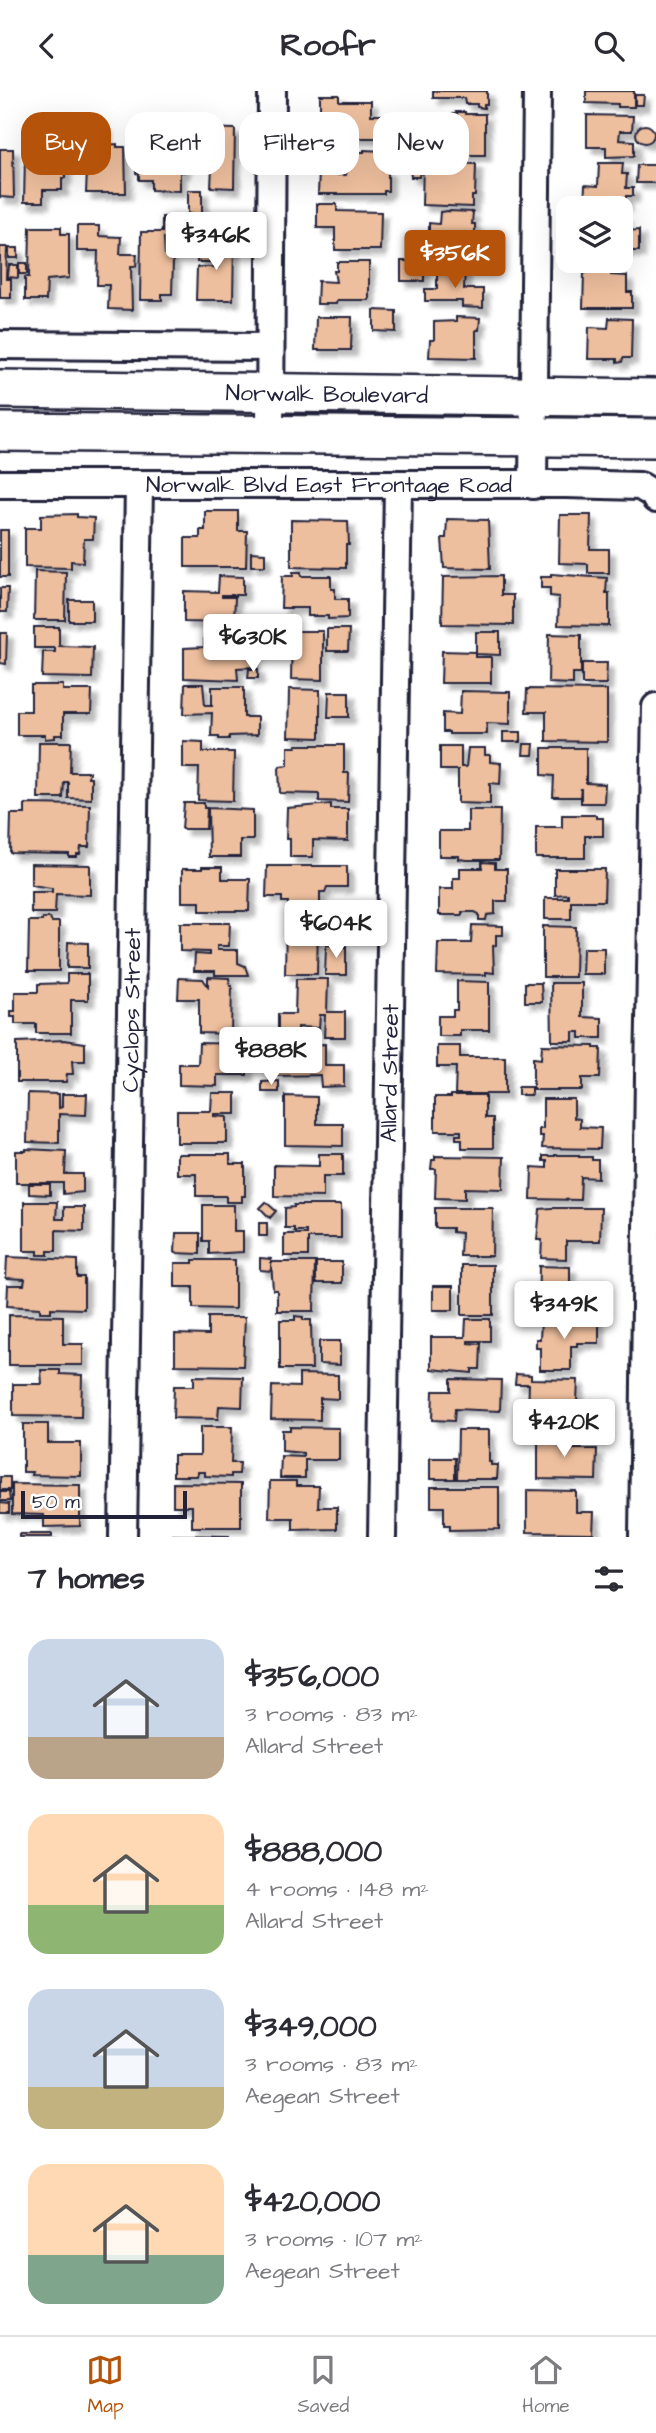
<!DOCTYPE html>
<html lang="en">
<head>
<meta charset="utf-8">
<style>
  :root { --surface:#fff; --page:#f2f2f3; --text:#2b2b33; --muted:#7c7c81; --line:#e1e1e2; --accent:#b45309 }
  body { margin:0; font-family:"Architects Daughter",sans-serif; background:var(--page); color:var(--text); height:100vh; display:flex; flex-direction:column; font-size:26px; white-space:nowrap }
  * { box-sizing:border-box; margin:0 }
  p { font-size:23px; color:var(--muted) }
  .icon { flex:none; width:38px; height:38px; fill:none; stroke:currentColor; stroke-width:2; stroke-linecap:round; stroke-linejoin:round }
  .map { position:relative; height:1446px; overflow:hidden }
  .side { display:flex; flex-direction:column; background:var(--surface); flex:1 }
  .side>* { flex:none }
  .guide { position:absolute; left:21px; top:21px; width:614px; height:63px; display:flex; gap:14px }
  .tools { position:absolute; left:556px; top:105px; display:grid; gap:14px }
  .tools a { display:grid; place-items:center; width:77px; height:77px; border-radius:14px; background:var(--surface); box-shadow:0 7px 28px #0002; font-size:35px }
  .scale { position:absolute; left:21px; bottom:18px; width:166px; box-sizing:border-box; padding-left:7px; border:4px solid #22223b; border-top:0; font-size:19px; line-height:24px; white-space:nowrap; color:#22223b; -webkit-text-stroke:5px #fff; paint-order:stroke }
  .price { position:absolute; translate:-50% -60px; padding:0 16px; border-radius:7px; background:#fff; color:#222; font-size:23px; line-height:46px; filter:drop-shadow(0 2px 4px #0008) }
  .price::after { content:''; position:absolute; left:50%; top:42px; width:21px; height:16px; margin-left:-10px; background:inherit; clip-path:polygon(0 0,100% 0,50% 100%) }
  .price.on { background:var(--accent); color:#fff }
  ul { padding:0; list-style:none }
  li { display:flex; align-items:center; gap:21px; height:175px; padding:0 28px }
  li span { display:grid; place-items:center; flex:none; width:196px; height:140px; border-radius:21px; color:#555 }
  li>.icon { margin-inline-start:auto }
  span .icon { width:84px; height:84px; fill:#fffc; stroke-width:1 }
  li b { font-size:30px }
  h2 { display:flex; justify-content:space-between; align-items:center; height:84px; padding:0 28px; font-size:30px }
  .tag { padding:0 24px; border-radius:21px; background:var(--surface); box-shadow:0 7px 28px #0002; font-size:24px; line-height:63px }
  .tag.on { background:var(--accent); color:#fff }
  header { display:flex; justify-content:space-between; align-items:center; height:91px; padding:0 28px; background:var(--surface); font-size:32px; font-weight:700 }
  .tab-bar { display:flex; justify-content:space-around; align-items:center; height:98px; border-top:2px solid var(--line); background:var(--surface); font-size:19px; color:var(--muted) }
  .tab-bar a { display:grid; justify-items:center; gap:4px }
  .tab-bar .on { color:var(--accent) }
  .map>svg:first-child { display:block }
  .building { fill:#eebf9e; stroke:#22223b; stroke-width:2; filter:url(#shadow) }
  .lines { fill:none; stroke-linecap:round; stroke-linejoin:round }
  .street-casing { stroke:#22223b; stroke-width:32 }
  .secondary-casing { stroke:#22223b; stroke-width:42 }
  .street { stroke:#fff; stroke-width:26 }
  .secondary { stroke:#fff; stroke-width:37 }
  .labels { text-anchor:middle; stroke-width:5; stroke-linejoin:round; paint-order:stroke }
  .street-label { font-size:23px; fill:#22223b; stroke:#fff }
</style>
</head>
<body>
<header><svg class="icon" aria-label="back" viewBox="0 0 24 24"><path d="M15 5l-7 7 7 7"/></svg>Roofr<svg class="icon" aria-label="search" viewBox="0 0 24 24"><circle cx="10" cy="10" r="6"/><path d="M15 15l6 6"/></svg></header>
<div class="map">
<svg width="656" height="1446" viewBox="0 0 656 1446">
  <defs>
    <filter id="shadow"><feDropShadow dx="6" dy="6" stdDeviation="2" flood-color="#0004"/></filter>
  </defs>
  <rect width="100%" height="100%" fill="#fff"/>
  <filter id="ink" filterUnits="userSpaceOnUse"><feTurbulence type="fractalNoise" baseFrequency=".0143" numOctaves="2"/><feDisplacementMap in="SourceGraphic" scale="14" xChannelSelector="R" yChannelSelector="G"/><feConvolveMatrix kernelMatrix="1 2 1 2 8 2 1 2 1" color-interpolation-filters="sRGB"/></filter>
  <g filter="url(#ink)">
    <path class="building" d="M433,0H487V13H484V17L477,16V13H465L464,7H433Z
      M586,0H634V16H618V13L586,12Z
      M320,4H339V10H371V24H384V47H336V28H320Z
      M635,4H644L643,14H635Z
      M456,21H465V23H485V64H443V47L453,48V23H457Z
      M425,24L443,25V39H424Z
      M587,24L633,25L632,40H620L619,49L634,50V65L606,66V56H587Z
      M636 43a9 9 0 1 1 18 0a9 9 0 1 1-18 0Z
      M47,34H71V55H65V87H62V99H43V111H24L25,63H36V52H47Z
      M159,35L181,36V51H184V81H180V100L151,99V89H139V83L136,82V78L139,79L138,61H149L150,50H160Z
      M84,36H106V54L117,53V56H125L126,102H86L88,55H84Z
      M199,37L235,38L234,97L211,96L212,75H220V72H199Z
      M0,58H13L14,107L0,106Z
      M364,59L384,60L383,79H388V100H384V103H318L319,80H338V84H346L347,78L342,77L343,61H364Z
      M409,68L421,69L419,86H411Z
      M423,71L476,73L475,105H472V116L422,114Z
      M599,72H623L622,83H627L626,97H633V105H626V115H599L598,104L597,116L584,115L585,94L598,95Z
      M637,74H656V92H636Z
      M188,99H202V123H188Z
      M317,113H337V120L381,121L380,159H335V137H317Z
      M448,120L473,121L472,133H475V165L471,166L429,164V132L439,133L440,121Z
      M162,126L186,127L185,147H164L165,164H170V169H173L172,203H162V209H140L141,141H162Z
      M621,127H625L626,140L639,139V160H622V169H621Z
      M77,135H99V145L121,146L120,163H137L136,175H131L132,219L108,218L109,194H97L98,160H77Z
      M30,136H61V143H69V187L47,189L46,209H25V186H29Z
      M198,151L234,152L233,209H196L197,176H218V171H197Z
      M0,156H7L6,188H11V207H0Z
      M9,157H18V167H9Z
      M401,170H424V190H401Z
      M337,171H369V209H337L336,213H317L318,190L336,191L334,180H337Z
      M19,172H27V183H19Z
      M586,173L611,174V184L627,185V201H632V217H583L584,182H586Z
      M9,174H18V187L8,186Z
      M437,178H465L464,198H483V217L462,216V210H425V198H437Z
      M374,219L396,220V241L374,240Z
      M316,226H352L351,259H315Z
      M456,226L480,227L479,239H476V267L429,266L430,249H434V231L456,230Z
      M609,227L632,228L631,267H623L622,271L617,272V268H588L589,236L608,237Z
      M205,420H238V440H247L246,476H185V447H200V439H205Z
      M77,423V426L94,427L93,448H84L83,471L71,470V477L25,476V437H41V424Z
      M560,424H591L590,458H609V482H588V473L559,472Z
      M447,428L488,429L490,478L444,477L442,447H446Z
      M291,429L348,430L349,454H346V477L291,476Z
      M0,439H8V486H0Z
      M251,461L265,462V475H251Z
      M35,480L66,481L65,529H34Z
      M293,481H301V485H331V498H335V508H348V527L328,528V525H308V517H281L282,485H293Z
      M551,483L607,487L606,502H609V535L558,534L559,506L550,505V497H541V486H551Z
      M219,485L243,486V504H222V506H235L234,532L184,531V500L218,501Z
      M501,485V504H513V534L442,533L443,486Z
      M0,497H8L7,521H0Z
      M69,509H92V530H69Z
      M34,536H59V555L93,556L92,587L42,586L43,561H55V557H34Z
      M327,538H349L348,560H327Z
      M221,539H231L232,545L252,544L253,576L237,577L238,589L184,587V557L204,556V544H221Z
      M292,540H323V589L291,588Z
      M476,541H500V564L476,563Z
      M0,542H7L6,573L0,572Z
      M549,543L581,544V582H573V593L548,592Z
      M442,560L475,561V566H491V592H441Z
      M582,572H607L606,593H582Z
      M249,578H258V587H248Z
      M185,593H203L205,614H212V596H244V626H257V644L229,645V648H219V645H211L212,622L184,623Z
      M31,594H63V599H92L91,623H63V644H55V647L45,648V644H17V620H31Z
      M289,598L320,599V647L288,646Z
      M527,598L607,599V651L546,650V621H526Z
      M461,600L510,601V633L487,632V643H449V641H443V622L460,623Z
      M329,601H349V626H328Z
      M503,641H521V651H503Z
      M183,650L203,651V661H234L233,710L198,709L199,677H183Z
      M39,651H71L70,681H89L88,686H91V708L68,707V691H64L63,707H38Z
      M524,653H534L533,664H523Z
      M297,654H344V682H349L348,711L319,710V703L280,702L279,677L280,675L288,674V656H296Z
      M440,655H461V676H466L468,657H485V664H490V671L501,672L500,693L490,692V713L458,712V679H440Z
      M542,657H586V692L605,693L604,712H581V697L580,706H553L554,685L542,684Z
      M184,712H204V717H207L206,738H182Z
      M25,713L90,714L89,756H81L80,763H77V766H69V763L10,762L11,723H25Z
      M331,713V718H348V750L313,749V766H290V748H286L287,717Z
      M208,717L253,719V749H240V766H209Z
      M468,719H500L499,769H467L459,768V765H439V740H468Z
      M562,724H596V727H603V745H585V767H536V736H562Z
      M482,771L495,772V778H507V810H495V823L487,824L486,829H479V823L475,821H462V824H439V798H453V787H460V777H482Z
      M31,773L90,774V804L56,803L55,822H31V801H52V797L31,794Z
      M267,775H347V796H327L325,801H320V823H288V811H282V806H266Z
      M202,776H222V788H250L249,820H200V811H182V778H202Z
      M555,778H605L604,810H571V828H545V807H568V803L555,804Z
      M43,827H50L52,831H59V880H28L29,830H42Z
      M180,832H230L229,855H217V859H238V872L245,875L248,884H215V880H194L195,863L209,864V861L180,860Z
      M286,833H318L317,883H285Z
      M472,834L503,835V844H496V854L493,855L494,882L486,881V884L437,883L438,852H471Z
      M543,835L576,836L575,886H543Z
      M68,851L88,852V877H67Z
      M326,854L346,855V884H325Z
      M583,857H604V883H582Z
      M67,883H88V909H71V942H36V933H15V926H11V920H15V901H38V893L67,892Z
      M208,886L229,887L230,895H232L231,943L199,942V908H178L179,887L203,888L208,895Z
      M296,888H328L327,921H345V946H324L325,924H320L319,937L298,936V942H278V923H295Z
      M457,890L489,891V939H460V945H438V925H453V919H457Z
      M525,892H541L542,911H525Z
      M551,892H582V926L602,927V947H580V941H573V950H552Z
      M64,949L85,952V970H72L73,983H67L66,991H17V951Z
      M199,952L247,953V984H217V995L179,994V973H198Z
      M325,953V974H344V995L321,996L320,984L276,985V954Z
      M542,954L594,955V957H601L600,987H582V999H533V967L541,968Z
      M437,955H460V966H505V1003H455L456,976H437Z
      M279,990V1001H262V991Z
      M518,996H532V1004H518Z
      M28,1002L59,1003V1017L62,1016V1003H87L86,1024L59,1023V1052L27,1051Z
      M212,1002H236V1023H214V1025L227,1026V1052H177V1020H211Z
      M451,1004H485V1027H493V1057H462V1048H456V1044H461V1040H435V1006H451Z
      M285,1005L317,1006V1033H343V1055L285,1054Z
      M543,1008H574V1027L580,1028V1036L601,1037L600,1058L542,1057L543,1045H539V1038H543Z
      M26,1058L66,1060L65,1083H83V1101L63,1103V1092H16V1060H26Z
      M177,1063H230V1073H245V1105H242V1111H226V1105H196V1083H177Z
      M319,1063H343V1085H323V1106L274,1105V1074L319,1075Z
      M555,1064H579V1066H592V1069H598V1087L581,1086L580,1109L531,1108L532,1076L547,1077V1070H543V1065H555Z
      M435,1065L504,1066L503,1098L465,1097V1108L435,1107L436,1078H431L432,1069H435Z
      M29,1093H50V1104L29,1103Z
      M24,1111H57L56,1128H64V1116H84V1140L56,1139V1160H48V1164H38V1160H24Z
      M266,1111L276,1120L270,1127L260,1117Z
      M203,1114H234V1140H243V1161L209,1163V1150H203Z
      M294,1114H341V1147H308V1165H284V1143H306V1140H294V1137H285V1117L294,1116Z
      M435,1117H493L492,1165H460L461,1142L452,1141V1137H435Z
      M551,1117H601L600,1150H566V1168L541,1167L542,1149H537L540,1118Z
      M259,1132H267V1145H259Z
      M176,1142H200V1163L175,1162Z
      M7,1166L77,1169V1186H84V1218L51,1217V1221H40V1217L7,1215L8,1194H24L25,1188L6,1187Z
      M260,1167L271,1168V1180L260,1179Z
      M193,1169H235V1218L193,1217V1196H175V1172H193Z
      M271,1171H315L314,1220H277V1199H273Z
      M316,1171H342V1192H316Z
      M462,1174H493V1224H462Z
      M539,1175L570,1176V1198L599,1197L598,1221L576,1220V1207H570V1224H538Z
      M433,1195H453V1219H433Z
      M9,1224L63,1225V1253H83V1274H9Z
      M295,1225L303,1226V1229H311L312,1278H280V1229H295Z
      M208,1226H245L243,1275L175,1274V1243L208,1244Z
      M576,1227H596V1231H599V1252H577V1255H571V1279H540V1257H536V1248H540L541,1230L574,1232Z
      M466,1228H490V1250H468V1252L481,1253L480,1278H472V1282L431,1278V1246H465Z
      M319,1250H340V1274L319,1273Z
      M41,1279H60V1283L82,1284L81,1326L13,1325V1293H42Z
      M299,1283L338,1284V1308L320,1307V1329L271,1328L272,1295L299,1296Z
      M516,1283L531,1284V1288L578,1289L577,1310L597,1311V1331L572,1330V1321L528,1320L529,1293H515Z
      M194,1285L243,1286L242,1316L219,1315L218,1328L173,1327L174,1295H194Z
      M451,1288L501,1289L500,1320L455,1318L454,1330L432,1329L433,1300H451Z
      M23,1333H48V1352H81V1385L31,1384L32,1381H23Z
      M200,1336H232L231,1372H240L239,1383H231V1386L205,1385V1381H198L197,1385H173V1364H200Z
      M290,1336L339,1337V1369H305V1387H280L281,1365L303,1366V1362L282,1360V1339H290Z
      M538,1338H563V1358H597L596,1389L538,1388Z
      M458,1339H489V1371H491V1374H498L497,1388H457Z
      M430,1367H455V1388H430Z
      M0,1386H10V1399H0Z
      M270,1390H296V1395H319L318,1416H337V1438L293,1439V1427H269Z
      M173,1392L241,1393V1436H192V1415H173Z
      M12,1393L80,1394V1435L44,1436V1424L12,1423Z
      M431,1396H499V1438L450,1439V1434H444V1416H431Z
      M527,1399L576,1400V1421H594L593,1442L527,1441Z
      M0,1401H9L10,1410H0Z
      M0,1412L9,1413V1422H0Z
      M19,1443H52V1446H19Z
      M172,1444L230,1445L172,1446Z"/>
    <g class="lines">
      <defs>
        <g id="street">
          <path d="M0,254L270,256"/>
          <path d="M270,342L272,0"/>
          <path id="s1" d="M0,393H566L640,395L655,404L656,408"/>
          <path d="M533,394L537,0"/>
          <path id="s2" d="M123,1446L139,394"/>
          <path id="s3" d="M382,1446L398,394"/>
          <path d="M643,1446L649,983L656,616"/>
        </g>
        <g id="secondary">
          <path id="s4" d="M0,298L656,307"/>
          <path d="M0,341L656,347"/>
        </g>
      </defs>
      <use href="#street" class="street-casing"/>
      <use href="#secondary" class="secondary-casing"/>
      <use href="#street" class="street"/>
      <use href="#secondary" class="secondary"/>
    </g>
  </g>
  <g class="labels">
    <g class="street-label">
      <text dy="8" stroke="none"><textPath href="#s4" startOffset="327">Norwalk Boulevard</textPath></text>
      <text dy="8" stroke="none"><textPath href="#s1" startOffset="329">Norwalk Blvd East Frontage Road</textPath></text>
      <text dy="8" stroke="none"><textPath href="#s2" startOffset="527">Cyclops Street</textPath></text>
      <text dy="8" stroke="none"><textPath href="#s3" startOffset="464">Allard Street</textPath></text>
    </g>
  </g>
</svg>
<div class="tools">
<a><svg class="icon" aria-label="layers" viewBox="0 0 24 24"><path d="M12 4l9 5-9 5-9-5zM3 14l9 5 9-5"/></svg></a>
</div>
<div class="scale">50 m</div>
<b class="price" style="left:216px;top:181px">$346K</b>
<b class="price on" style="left:455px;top:199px">$356K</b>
<b class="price" style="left:253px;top:583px">$630K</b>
<b class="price" style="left:336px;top:869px">$604K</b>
<b class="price" style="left:271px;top:996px">$888K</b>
<b class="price" style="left:564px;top:1250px">$349K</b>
<b class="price" style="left:564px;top:1368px">$420K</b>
<div class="guide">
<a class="tag on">Buy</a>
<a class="tag">Rent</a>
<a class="tag">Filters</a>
<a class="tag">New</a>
</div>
</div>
<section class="side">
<h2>7 homes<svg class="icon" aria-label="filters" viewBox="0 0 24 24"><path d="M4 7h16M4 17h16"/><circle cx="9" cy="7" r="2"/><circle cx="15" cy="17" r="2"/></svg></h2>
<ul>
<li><span style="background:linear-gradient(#c9d6e8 70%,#b9a48a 0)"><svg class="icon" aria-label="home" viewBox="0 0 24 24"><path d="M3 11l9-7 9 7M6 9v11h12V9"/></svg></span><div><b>$356,000</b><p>3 rooms · 83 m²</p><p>Allard Street</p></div></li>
<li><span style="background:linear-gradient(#ffd9b3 65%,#8fb573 0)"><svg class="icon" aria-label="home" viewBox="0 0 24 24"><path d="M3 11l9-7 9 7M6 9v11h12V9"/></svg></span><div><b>$888,000</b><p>4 rooms · 148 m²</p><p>Allard Street</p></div></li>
<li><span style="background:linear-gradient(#c9d6e8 70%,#c2b280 0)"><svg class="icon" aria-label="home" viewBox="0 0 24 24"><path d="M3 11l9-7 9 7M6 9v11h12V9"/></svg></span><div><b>$349,000</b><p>3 rooms · 83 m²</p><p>Aegean Street</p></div></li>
<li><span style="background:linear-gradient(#ffd9b3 65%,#7fa58c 0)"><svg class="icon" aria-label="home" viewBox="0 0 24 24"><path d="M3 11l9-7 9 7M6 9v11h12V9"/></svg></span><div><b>$420,000</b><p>3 rooms · 107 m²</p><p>Aegean Street</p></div></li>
</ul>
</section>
<nav class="tab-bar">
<a class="on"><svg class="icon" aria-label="map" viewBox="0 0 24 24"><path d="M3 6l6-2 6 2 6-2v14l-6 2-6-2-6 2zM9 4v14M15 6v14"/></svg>Map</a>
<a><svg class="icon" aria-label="saved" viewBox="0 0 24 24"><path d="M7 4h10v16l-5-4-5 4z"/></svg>Saved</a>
<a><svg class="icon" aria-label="home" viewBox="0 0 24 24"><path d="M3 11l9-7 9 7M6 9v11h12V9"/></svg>Home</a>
</nav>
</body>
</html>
